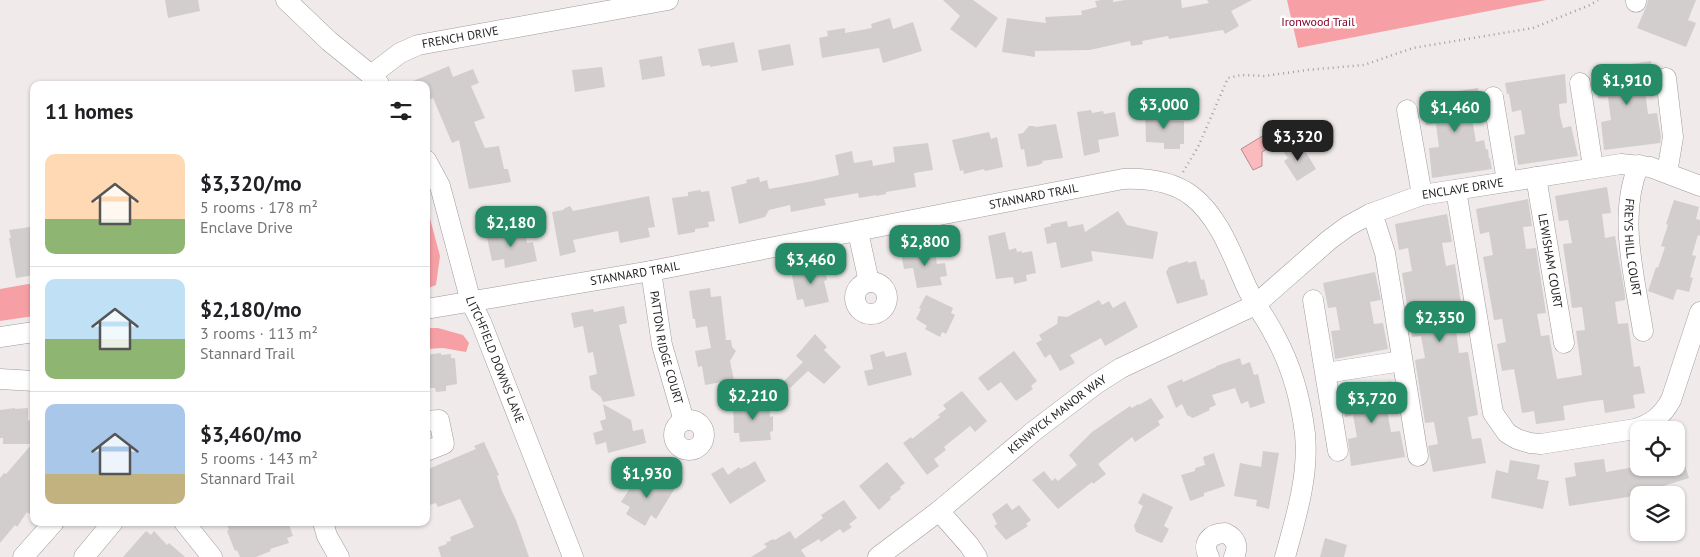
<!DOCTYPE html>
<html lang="en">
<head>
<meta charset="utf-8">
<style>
  :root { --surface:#fff; --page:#f2f2f2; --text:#202124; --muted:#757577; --line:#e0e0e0; --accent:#268c68 }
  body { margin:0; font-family:"PT Sans",sans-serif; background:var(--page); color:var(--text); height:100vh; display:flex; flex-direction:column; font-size:19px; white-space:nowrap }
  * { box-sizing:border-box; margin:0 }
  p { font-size:16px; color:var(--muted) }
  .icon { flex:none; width:28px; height:28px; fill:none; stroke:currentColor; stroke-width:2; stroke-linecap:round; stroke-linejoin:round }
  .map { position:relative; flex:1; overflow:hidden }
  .sheet { position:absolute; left:30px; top:81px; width:400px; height:445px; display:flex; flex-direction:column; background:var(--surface); border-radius:10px; box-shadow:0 1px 4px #0004 }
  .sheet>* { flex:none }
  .buttons { position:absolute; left:1630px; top:421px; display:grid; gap:10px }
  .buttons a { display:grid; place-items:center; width:55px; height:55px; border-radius:10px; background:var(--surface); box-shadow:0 1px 4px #0004; font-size:25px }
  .price { position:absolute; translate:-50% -42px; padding:0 11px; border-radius:10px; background:var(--accent); color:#fff; font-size:16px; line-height:32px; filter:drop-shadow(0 1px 2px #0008) }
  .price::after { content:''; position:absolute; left:50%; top:30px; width:15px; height:11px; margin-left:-8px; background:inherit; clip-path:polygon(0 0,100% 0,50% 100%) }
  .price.selected { background:#222; color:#fff }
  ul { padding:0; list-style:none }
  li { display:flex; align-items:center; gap:15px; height:125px; padding:0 15px }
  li+li { border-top:1px solid var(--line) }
  li span { display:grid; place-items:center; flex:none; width:140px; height:100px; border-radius:10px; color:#555 }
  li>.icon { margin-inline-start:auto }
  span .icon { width:60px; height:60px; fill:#fffc; stroke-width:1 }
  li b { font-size:21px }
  h2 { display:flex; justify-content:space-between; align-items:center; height:60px; padding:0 15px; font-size:21px }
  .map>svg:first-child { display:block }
  .green { fill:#f6a0a6 }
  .water { fill:#fababe; stroke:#b98b8e }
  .building { fill:#d3cece }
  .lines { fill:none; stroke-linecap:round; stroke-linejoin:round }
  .minor-casing { stroke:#a09a9b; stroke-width:21 }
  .path { stroke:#a49f9f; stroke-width:2.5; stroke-dasharray:1 4; stroke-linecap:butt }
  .minor { stroke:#fff; stroke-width:20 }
  .labels { text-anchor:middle; stroke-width:5; stroke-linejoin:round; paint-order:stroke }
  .park-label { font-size:12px; fill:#84042a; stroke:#fff }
  .street-label { font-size:12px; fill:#201e1e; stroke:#fff }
</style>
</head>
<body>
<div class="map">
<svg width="1700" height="557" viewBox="0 0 1700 557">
  <rect width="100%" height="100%" fill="#f0eaea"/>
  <path class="green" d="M1287,0H1546L1298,48Z
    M426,211H428L440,256L436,285L426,289Z
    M34,283V316L0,321V289Z
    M426,328H438L463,335L469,343L466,352L443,348L426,349Z"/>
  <path class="water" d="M1279,126L1286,137L1262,152V166L1253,170L1241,149Z"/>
  <path class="building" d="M165,0H198L200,11L168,18Z
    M943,0H973L998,18L976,48L950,29L960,16Z
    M1101,0H1113V2L1125,0H1181L1182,8L1209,3L1207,0H1252L1231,11L1239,26L1225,34L1223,30L1169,39L1168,36L1142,41L1143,44L1131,46L1130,41L1090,50L1035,51V57L1002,52L1007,18L1046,23L1045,17L1082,15L1081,11L1097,7L1095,1Z
    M1648,0H1696L1688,20L1696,23L1686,47L1637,28L1646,7Z
    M890,18L893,29L913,22L922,51L883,63L879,48L822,58L819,38L828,36L827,31L845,28V33L872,28L871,24Z
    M734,42L738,62L710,67V65L702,66L698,49Z
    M790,44L794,65L762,71L758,50Z
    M662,56L665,76L642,80L639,60Z
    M1651,61L1653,90L1645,91L1648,114L1657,113L1661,137L1660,143L1604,150L1601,122L1611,120L1608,97L1598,98L1596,84H1594L1592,70Z
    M449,66L453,77L473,69L479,83L471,86L485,118L474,122L485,148L499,146L504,169H508L511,182L469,189L459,140L452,143L433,98L426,101V85H404Z
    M602,67L605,87L575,92L572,70Z
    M1565,74L1567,103L1559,104L1560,116L1563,128L1571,126L1578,156L1518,165L1514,136L1525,134L1521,110L1512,112L1509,94H1507L1505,83Z
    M1478,88L1481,117L1472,118L1476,142L1484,140L1486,150L1488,149L1489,159L1490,158L1492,169L1432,178L1429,148L1439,147L1436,124L1426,125L1423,107H1421L1419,97Z
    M1145,109L1166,110V120L1184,121V144H1180V149H1164V143L1146,142Z
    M1091,110L1092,113L1103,111L1104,114L1115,112L1119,136L1098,140L1100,152L1084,156L1077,112Z
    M1056,124L1063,158L1042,161L1043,163L1038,165L1027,167L1024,149L1021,150L1018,134L1023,133L1029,126H1033L1036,127Z
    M989,132L991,139L997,137L1003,167L985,171L984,169L964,174L963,170L960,171L952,140Z
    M928,143L933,170L914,173L916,187L886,192V194L876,196V195L859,198L858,193L824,199L826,205L791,212L790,205L769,210L765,217L739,224L731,187L747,183L746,180L759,177L760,182L767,180L769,189L813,181L839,175L835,155L852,151L854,163L872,160L873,166L895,162L893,147Z
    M1295,143L1300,151L1304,149L1316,169L1297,181L1284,161L1288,158L1283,151Z
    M1607,187L1611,213L1602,214L1605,238L1615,236L1625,295V300L1615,302L1618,324L1628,323L1634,367L1640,366L1645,393L1633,395L1635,408L1605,413L1603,400L1592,401L1563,406L1565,420L1536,424L1534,411L1522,413L1514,369L1502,371L1497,344L1506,342L1502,319L1494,320L1483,257L1493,255L1489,232L1480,234L1476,209L1528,199L1532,226L1523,227L1526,249L1536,248L1546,313L1537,314L1541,336L1549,335L1557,379L1582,375L1576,331L1585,330L1582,307L1572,308L1567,272L1563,244L1572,243L1568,220L1559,221L1555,196Z
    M701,190V192L709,191L715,221L708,222L709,227L695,229V232L678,235L672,198L688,196V192Z
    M649,196L655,227L648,228L650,237L620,243L618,231L573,240L576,252L560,256L552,212L563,210L565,208L570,206L573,211Z
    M1674,200L1699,207L1696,219L1700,220V236L1698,235L1692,255L1696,256L1690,277L1693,278L1689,292L1677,289L1673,300L1648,291L1656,267L1658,268L1665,247L1661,246L1668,225L1666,224Z
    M1118,211L1127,225L1158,232L1153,259L1091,251L1093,261L1061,268L1056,242L1047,244L1044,228L1051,226V224L1067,221L1068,227L1083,224L1085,232Z
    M1447,214L1452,242L1442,243L1446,266L1455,264L1465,329L1456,330L1459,353L1468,352L1478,415L1468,417L1472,439L1481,438L1486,463L1433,472L1428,446L1438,444L1434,422L1425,423L1415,360L1425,358L1421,336L1412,337L1402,273L1412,271L1408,248L1399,250L1395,224Z
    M30,227V231H34V275L16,278L9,238H11L9,230Z
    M513,227L515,235L525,232L527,243L533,242L537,261L505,268L504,259L492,261L486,233Z
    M1005,232L1009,250L1016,248L1017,252L1022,251V253L1032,251L1036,273L1026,275L1027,281L1014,284L1013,277L996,279L988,236Z
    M934,247L937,264L945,263L947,276L940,277L942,285L917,288L913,268L904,269L901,253Z
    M1188,261V263L1196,261L1201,280L1204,279L1208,295L1177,304L1166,272L1169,267Z
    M824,265L827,280L824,281L829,302L805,307L803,299L797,300L791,271Z
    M1375,272L1381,300L1370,302L1374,324L1383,323L1388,349L1335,359L1331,331L1340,330L1336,307L1328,308L1323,283Z
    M710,288L711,297L721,296L726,340H731L732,347L736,351L730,361L734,380L705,385L702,366L698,367L695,351L711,348L707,326L696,328L695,319H693L689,291Z
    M926,295L953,308L951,313L955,315L946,334L942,332L940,337L925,329L927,326L916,319L921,309L919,308Z
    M1099,300L1102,305L1109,301L1113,308L1125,301L1138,327L1105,346L1101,338L1070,355L1075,363L1060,371L1050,354L1045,358L1036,343L1042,340L1039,335L1057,324L1058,316L1067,317Z
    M624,306L627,323L619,325L635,396L603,402L601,397L591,389L589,376L597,374L593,352L588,353L583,326L574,328L571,313L593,309L594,312Z
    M815,334L827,347L824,350L841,367L824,384L808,371L790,388L784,381L803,362L796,356Z
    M884,351L886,357L906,352L912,375L868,386L864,371L873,369L870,355Z
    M1014,351L1037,381L1031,386L1033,389L1016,401L1001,382L988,391L978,378Z
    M441,353V355L451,354V358H455L457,384L446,386V391L436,392L435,388H428V386H426V355Z
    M1240,358L1242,365L1250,362L1254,375L1258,374L1265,403L1250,408L1248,401L1241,404L1235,388L1212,395L1216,405L1209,408L1210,410L1193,418L1187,415L1182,404L1176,408L1167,386L1182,379L1183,382L1216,367V366Z
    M1391,381L1397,408L1387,410L1391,432L1400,431L1405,457L1351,466L1348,439L1357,437L1353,415L1345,417L1340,391Z
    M962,391L987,421L975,432L970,426L944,447L946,450L934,459L939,466L927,475L903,443L911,437L912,439L940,417L938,415L946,409L943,405Z
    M1151,398L1164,417L1158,421L1160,425L1135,442L1132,437L1098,464L1106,474L1093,484L1092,482L1058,509L1032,480L1044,471L1052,481L1055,478L1058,481L1077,465L1069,455L1092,432L1130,406L1132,408L1138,404L1139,405Z
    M769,401L770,417L773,416V431L770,432L771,440L740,442L739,433H734L733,402Z
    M603,404L631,420L633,431L643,429L646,443L608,453L606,442L596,445L593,433L603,430L600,421L606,419Z
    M15,408V409L28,408V421L30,420L32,444H3V438H0V410Z
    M484,442L499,475L497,476L502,491L516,520L529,557H441L438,547L447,544L446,542L451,541L450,537L474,527L460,499L438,507L436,503L426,506V470L476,449L474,446Z
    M32,444V449L34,447V508L29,514L27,512L17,527L15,525L0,543V478L4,473L6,474Z
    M1679,446L1689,478L1628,497L1569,506L1565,478L1576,476L1574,463L1604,459L1606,472L1629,468H1676V447Z
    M1263,451L1279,453L1269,509L1256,506L1257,500L1234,496L1240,463L1261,467Z
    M1214,453L1225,486L1204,493V496L1190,501L1181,475L1195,471V468L1205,465L1203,457Z
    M1510,460L1540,465L1537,479L1549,481L1543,509L1491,498L1496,470L1508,473Z
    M755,461L766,481L730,504L711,474L723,467L728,475L739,467L740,469L747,466Z
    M887,462L905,483L900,487L901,489L890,497L891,499L879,510L859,486Z
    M640,473L659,485L662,480L675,488L656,519L651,515L645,526L626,514L630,507L621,502Z
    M1143,493L1173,507L1164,526L1169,529L1162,543L1136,532L1134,526L1143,506L1138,503Z
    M844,500L857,518L849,524L852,527L843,533L840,529L821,542L819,539L801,550L806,557H751L767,547L764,544L773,539L775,540L790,531L795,539L823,518L821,515Z
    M1007,503L1012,510L1019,505L1031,520L1026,524L1028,526L1006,540L994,526L997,524L992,514Z
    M226,522H288L293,536L287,538L289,543L270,549L271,551L256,557H240L237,550L235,551L227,531L229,530Z
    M146,531L151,535L154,531L167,545L169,543L185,557H123Z
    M1325,538L1347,545L1344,557H1320Z"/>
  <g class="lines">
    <defs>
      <g id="minor">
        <path d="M286,0L329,41L371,75L379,84"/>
        <path d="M1636,2V0"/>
        <path id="s1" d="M371,75L400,53L418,45L668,0"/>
        <path d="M1666,78L1673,137L1667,173"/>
        <path d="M1580,83L1593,167"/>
        <path d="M1493,97L1507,181"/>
        <path d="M1407,110L1422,195"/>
        <path id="s2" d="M426,160L440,186L471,302L481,322L573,557"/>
        <path id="s3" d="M1639,165C1617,215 1635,279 1643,331"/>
        <path id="s4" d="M1536,177L1564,343"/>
        <path d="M1456,190L1493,413L1507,433L1517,439L1530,443L1541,444L1635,429C1652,424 1662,416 1671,400L1700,312"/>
        <path d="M1370,214L1376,225L1385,253L1418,456"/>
        <path d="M858,232L869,282"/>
        <path id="s5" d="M651,271L662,345L684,421"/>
        <circle cx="871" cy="298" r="16"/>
        <path d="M1313,300L1338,451"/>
        <path id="s6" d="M426,309L651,271L1123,179C1147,178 1172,181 1192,196C1221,219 1233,258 1248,290C1256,306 1267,320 1275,336C1291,365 1301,401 1305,434C1309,476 1296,517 1285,557"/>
        <path d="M0,337L34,332"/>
        <path d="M1326,373L1402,361"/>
        <path d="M0,379L34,381"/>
        <circle cx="689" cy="435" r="15"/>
        <path d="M426,421L439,420L444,444L426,451"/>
        <path d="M939,511L969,545L977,557"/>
        <path d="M184,522L212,557"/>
        <path d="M323,522L327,536L339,557"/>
        <path d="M23,557L54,522"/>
        <path d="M84,557L113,522"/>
        <path id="s7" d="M878,557L939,511L1034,431L1096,384L1121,368L1255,305L1329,240L1348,226L1370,214L1422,195L1621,164L1650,167L1700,186"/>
        <path d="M1209,557C1201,543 1211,533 1225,533C1236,538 1239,546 1234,557"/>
      </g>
    </defs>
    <use href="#minor" class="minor-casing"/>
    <path class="path" d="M1183,172L1198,147L1228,78L1241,75L1264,76L1307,70L1364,65L1413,48L1533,28L1590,5L1598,0"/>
    <use href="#minor" class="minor"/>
  </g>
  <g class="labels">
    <g class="park-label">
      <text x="1318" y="26">Ironwood Trail</text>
    </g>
    <g class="street-label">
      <text dy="4" stroke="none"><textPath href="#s1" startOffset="99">FRENCH DRIVE</textPath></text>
      <text dy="4" stroke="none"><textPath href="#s7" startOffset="700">ENCLAVE DRIVE</textPath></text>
      <text dy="4" stroke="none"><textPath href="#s6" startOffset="618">STANNARD TRAIL</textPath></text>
      <text dy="4" stroke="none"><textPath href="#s3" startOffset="84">FREYS HILL COURT</textPath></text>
      <text dy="4" stroke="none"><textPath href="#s4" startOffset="85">LEWISHAM COURT</textPath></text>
      <text dy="4" stroke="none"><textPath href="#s6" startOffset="212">STANNARD TRAIL</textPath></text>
      <text dy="4" stroke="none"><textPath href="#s5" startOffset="78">PATTON RIDGE COURT</textPath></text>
      <text dy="4" stroke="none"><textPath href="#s2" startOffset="212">LITCHFIELD DOWNS LANE</textPath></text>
      <text dy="4" stroke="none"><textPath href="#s7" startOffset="229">KENWYCK MANOR WAY</textPath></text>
    </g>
  </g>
</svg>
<div class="buttons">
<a><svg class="icon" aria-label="locate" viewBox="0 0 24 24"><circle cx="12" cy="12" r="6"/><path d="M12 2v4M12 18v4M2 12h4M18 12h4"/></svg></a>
<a><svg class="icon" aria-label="layers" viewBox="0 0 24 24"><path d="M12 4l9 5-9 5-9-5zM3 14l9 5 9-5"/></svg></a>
</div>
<b class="price" style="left:1627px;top:106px">$1,910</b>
<b class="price" style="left:1164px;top:130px">$3,000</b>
<b class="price" style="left:1455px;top:133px">$1,460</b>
<b class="price selected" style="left:1298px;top:162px">$3,320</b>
<b class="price" style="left:511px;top:248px">$2,180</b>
<b class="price" style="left:925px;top:267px">$2,800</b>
<b class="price" style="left:811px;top:285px">$3,460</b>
<b class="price" style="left:1440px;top:343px">$2,350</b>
<b class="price" style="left:753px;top:421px">$2,210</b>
<b class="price" style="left:1372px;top:424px">$3,720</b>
<b class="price" style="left:647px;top:499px">$1,930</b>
<section class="sheet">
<h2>11 homes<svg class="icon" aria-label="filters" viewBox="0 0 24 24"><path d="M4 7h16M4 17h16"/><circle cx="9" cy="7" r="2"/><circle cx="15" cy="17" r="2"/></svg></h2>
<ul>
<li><span style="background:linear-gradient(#ffd9b3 65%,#8fb573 0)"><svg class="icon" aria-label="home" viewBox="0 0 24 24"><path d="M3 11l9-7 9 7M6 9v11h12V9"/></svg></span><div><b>$3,320/mo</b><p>5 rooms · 178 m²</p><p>Enclave Drive</p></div></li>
<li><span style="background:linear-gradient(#bfe0f5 60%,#8fb573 0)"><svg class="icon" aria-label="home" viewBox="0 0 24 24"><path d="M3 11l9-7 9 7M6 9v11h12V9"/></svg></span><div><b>$2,180/mo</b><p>3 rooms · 113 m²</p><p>Stannard Trail</p></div></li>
<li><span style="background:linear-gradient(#a9c7e8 70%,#c2b280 0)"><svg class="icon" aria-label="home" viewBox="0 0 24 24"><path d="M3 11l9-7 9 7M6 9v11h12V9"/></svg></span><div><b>$3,460/mo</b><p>5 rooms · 143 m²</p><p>Stannard Trail</p></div></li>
</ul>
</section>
</div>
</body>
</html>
